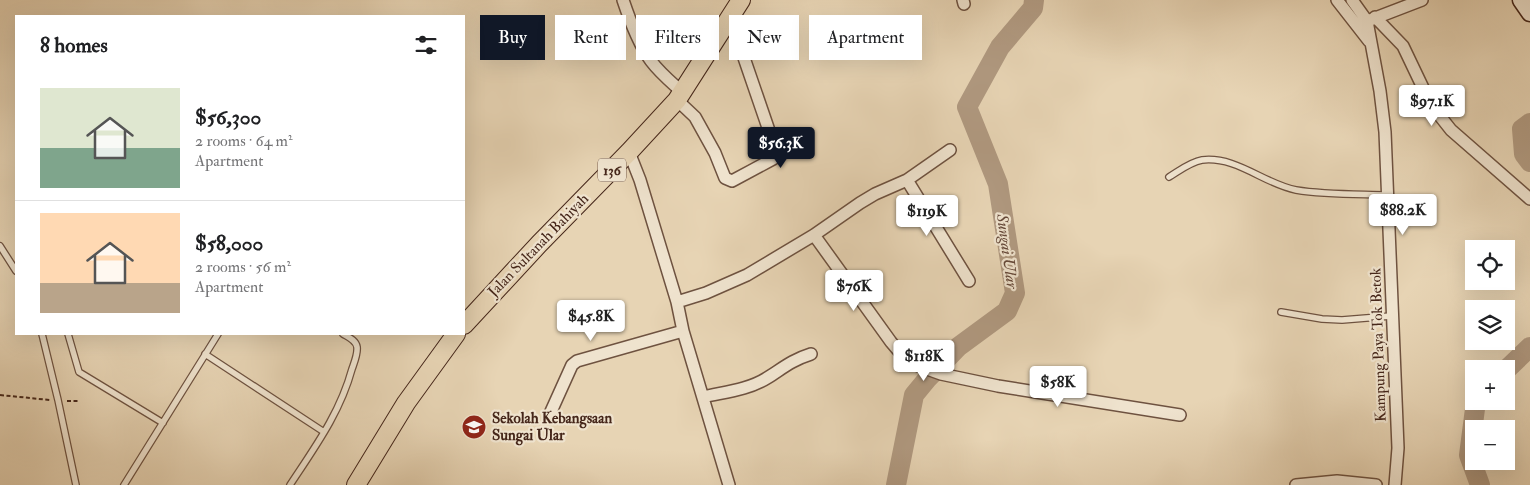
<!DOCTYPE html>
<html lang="en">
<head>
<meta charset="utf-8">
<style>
  :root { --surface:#fff; --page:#f6f6f6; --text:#202124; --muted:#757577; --line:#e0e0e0; --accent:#111827 }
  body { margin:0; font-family:"IM FELL Double Pica",serif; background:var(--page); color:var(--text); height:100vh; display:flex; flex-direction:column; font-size:19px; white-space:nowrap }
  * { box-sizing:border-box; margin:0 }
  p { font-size:16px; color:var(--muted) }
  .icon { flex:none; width:28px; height:28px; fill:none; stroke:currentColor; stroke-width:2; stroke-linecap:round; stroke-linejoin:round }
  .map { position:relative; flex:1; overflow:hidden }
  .side { position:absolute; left:15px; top:15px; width:450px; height:320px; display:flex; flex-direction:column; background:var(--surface); border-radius:0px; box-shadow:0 5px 20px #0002 }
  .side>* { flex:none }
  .top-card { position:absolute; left:480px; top:15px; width:475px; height:45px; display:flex; gap:10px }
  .fabs { position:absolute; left:1465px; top:240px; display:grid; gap:10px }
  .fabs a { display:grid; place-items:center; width:50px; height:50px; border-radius:0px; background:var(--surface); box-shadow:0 5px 20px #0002; font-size:25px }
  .price { position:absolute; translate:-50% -42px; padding:0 11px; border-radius:5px; background:#fff; color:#222; font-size:16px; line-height:32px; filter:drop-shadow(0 1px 2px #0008) }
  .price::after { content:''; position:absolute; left:50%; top:30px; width:15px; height:11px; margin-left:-8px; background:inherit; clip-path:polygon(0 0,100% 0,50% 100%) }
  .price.current { background:var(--accent); color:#fff }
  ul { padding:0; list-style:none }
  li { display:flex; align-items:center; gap:15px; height:125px; padding:0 25px }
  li+li { border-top:1px solid var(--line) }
  li span { display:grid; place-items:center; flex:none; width:140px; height:100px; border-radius:0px; color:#555 }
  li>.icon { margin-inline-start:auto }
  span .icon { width:60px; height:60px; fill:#fffc; stroke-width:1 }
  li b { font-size:21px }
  h2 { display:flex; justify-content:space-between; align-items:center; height:60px; padding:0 25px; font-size:21px }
  .chip { padding:0 18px; border-radius:0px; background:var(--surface); box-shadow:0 5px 20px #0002; font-size:18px; line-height:45px }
  .chip.current { background:var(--accent); color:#fff }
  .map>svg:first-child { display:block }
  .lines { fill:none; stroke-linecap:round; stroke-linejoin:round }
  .river { stroke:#b09980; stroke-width:20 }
  .service-casing { stroke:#6e5240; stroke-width:8 }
  .minor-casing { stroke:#6e5240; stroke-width:14 }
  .secondary-casing { stroke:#45261a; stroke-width:19 }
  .primary-casing { stroke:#45261a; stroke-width:20 }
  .path { stroke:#45261a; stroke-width:2; stroke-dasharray:4 2.5; stroke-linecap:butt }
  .service { stroke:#efe3ce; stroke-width:5.5 }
  .minor { stroke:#efe3ce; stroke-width:11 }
  .secondary { stroke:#efe3ce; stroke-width:16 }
  .primary { stroke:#e7d4b4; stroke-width:18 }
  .labels { text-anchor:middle; stroke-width:4.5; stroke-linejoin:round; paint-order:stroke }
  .shield { fill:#efe3ce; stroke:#785f50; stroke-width:1 }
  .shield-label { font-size:14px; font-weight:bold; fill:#45261a }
  .street-label { font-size:15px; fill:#45261a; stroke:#efe3ce }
  .poi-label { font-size:15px; font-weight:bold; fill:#45261a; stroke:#efe3ce; text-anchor:start }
  .water-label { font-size:16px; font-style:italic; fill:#654839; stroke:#efe3ce }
</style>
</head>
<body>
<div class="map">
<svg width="1530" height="485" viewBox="0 0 1530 485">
  <rect width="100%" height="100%" fill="#e7d4b4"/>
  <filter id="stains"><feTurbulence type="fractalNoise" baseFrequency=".004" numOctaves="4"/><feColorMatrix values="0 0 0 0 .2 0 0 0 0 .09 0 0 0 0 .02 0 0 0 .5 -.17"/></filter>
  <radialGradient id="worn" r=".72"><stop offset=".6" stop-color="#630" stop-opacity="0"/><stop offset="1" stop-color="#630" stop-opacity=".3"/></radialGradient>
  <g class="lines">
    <path class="river" d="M1530,123L1522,129L1524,154L1530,162
      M1506,370L1530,347
      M1476,401L1469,455L1480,485
      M896,485L914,395L928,378L958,347L1007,311L1015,293L998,184L967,107L1000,47L1033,8L1034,0"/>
    <defs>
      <path id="service" d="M1169,177C1179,171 1190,162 1202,160C1237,156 1264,184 1296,190C1326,195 1358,194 1388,195
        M0,246L16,271
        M1281,312L1322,319L1342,320L1391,316
        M42,334L58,400L76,485
        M68,334L79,372L163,423
        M205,354L324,432
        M124,485L218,334
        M290,485C315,447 340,413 352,369C354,363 358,354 357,347C356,340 348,337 343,334"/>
      <path id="minor" d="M623,0C630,21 638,43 651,61C660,73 671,82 682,92
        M963,0L964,4
        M1337,0L1369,41
        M1352,0L1367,21L1380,91L1385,132L1398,448L1395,485
        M1375,17L1403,46L1424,90L1436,111L1451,130L1530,199
        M1370,20L1422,0
        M677,100L695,117L715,153L725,178L732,181L773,159L776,153L775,148L730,17
        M629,152L640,180L677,302L683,331L729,485
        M907,180L969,281
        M814,235L891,342L902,355L916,365L941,374L998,386L1180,415
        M677,302L706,293L747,275L814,235L860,203L875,194L907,180L950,150
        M703,397C724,392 748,390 767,378C783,368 792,360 811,354
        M549,416L572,365L577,361L683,331
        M1296,485L1337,481L1376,485"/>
      <path id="secondary" d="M1521,0L1530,13"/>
      <path id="primary" d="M464,325L539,244L629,152L677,100L741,0
        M356,485L406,403L456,334"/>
    </defs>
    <use href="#service" class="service-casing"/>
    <use href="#minor" class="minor-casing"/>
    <use href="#secondary" class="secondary-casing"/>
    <use href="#primary" class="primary-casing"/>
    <path class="path" d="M0,395L50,400
      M67,401H78"/>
    <use href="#service" class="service"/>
    <use href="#minor" class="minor"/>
    <use href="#secondary" class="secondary"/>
    <use href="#primary" class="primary"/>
  </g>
  <defs>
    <symbol id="school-disc" viewBox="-11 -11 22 22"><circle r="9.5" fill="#8f2418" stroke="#efe3ce"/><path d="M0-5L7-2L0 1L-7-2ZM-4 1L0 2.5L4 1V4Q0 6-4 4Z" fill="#fff"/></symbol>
  </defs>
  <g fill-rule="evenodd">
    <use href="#school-disc" x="460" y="413" width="28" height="28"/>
  </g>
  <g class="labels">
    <rect class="shield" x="598" y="158.5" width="28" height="23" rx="4"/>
    <g class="shield-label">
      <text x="612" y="175">136</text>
    </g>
    <g class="street-label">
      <text transform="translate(538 245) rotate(-46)" y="5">Jalan Sultanah Bahiyah</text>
      <text transform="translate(1378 345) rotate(-92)" y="5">Kampung Paya Tok Betok</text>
    </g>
    <g class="poi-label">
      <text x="492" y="423">Sekolah Kebangsaan<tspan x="492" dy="17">Sungai Ular</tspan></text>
    </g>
    <g class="water-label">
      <text transform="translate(1008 251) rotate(82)" y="6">Sungai Ular</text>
    </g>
  </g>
  <rect width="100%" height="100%" filter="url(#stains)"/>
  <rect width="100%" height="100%" fill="url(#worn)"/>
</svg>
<div class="fabs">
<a><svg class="icon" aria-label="locate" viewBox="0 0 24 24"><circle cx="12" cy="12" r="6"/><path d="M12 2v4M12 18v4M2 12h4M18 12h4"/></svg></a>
<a><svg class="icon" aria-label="layers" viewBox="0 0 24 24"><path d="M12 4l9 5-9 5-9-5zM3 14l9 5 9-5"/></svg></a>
<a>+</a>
<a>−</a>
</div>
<b class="price" style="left:1432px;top:127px">$97.1K</b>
<b class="price current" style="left:781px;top:169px">$56.3K</b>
<b class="price" style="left:1403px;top:236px">$88.2K</b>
<b class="price" style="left:927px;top:237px">$119K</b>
<b class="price" style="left:854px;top:312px">$76K</b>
<b class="price" style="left:591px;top:342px">$45.8K</b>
<b class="price" style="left:924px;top:382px">$118K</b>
<b class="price" style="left:1058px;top:408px">$58K</b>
<div class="top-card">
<a class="chip current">Buy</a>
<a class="chip">Rent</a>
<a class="chip">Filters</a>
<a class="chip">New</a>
<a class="chip">Apartment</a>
</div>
<section class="side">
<h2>8 homes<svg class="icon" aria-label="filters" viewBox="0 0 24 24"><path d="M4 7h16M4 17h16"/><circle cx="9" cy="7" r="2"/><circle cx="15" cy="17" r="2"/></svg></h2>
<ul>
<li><span style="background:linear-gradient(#dfe7d0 60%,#7fa58c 0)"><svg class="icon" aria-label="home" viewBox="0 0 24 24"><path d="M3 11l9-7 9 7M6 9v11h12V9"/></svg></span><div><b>$56,300</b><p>2 rooms · 64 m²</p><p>Apartment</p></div></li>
<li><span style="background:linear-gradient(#ffd9b3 70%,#b9a48a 0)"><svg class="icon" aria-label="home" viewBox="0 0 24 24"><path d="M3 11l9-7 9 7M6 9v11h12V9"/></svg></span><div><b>$58,000</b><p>2 rooms · 56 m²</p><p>Apartment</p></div></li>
</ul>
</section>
</div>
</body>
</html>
